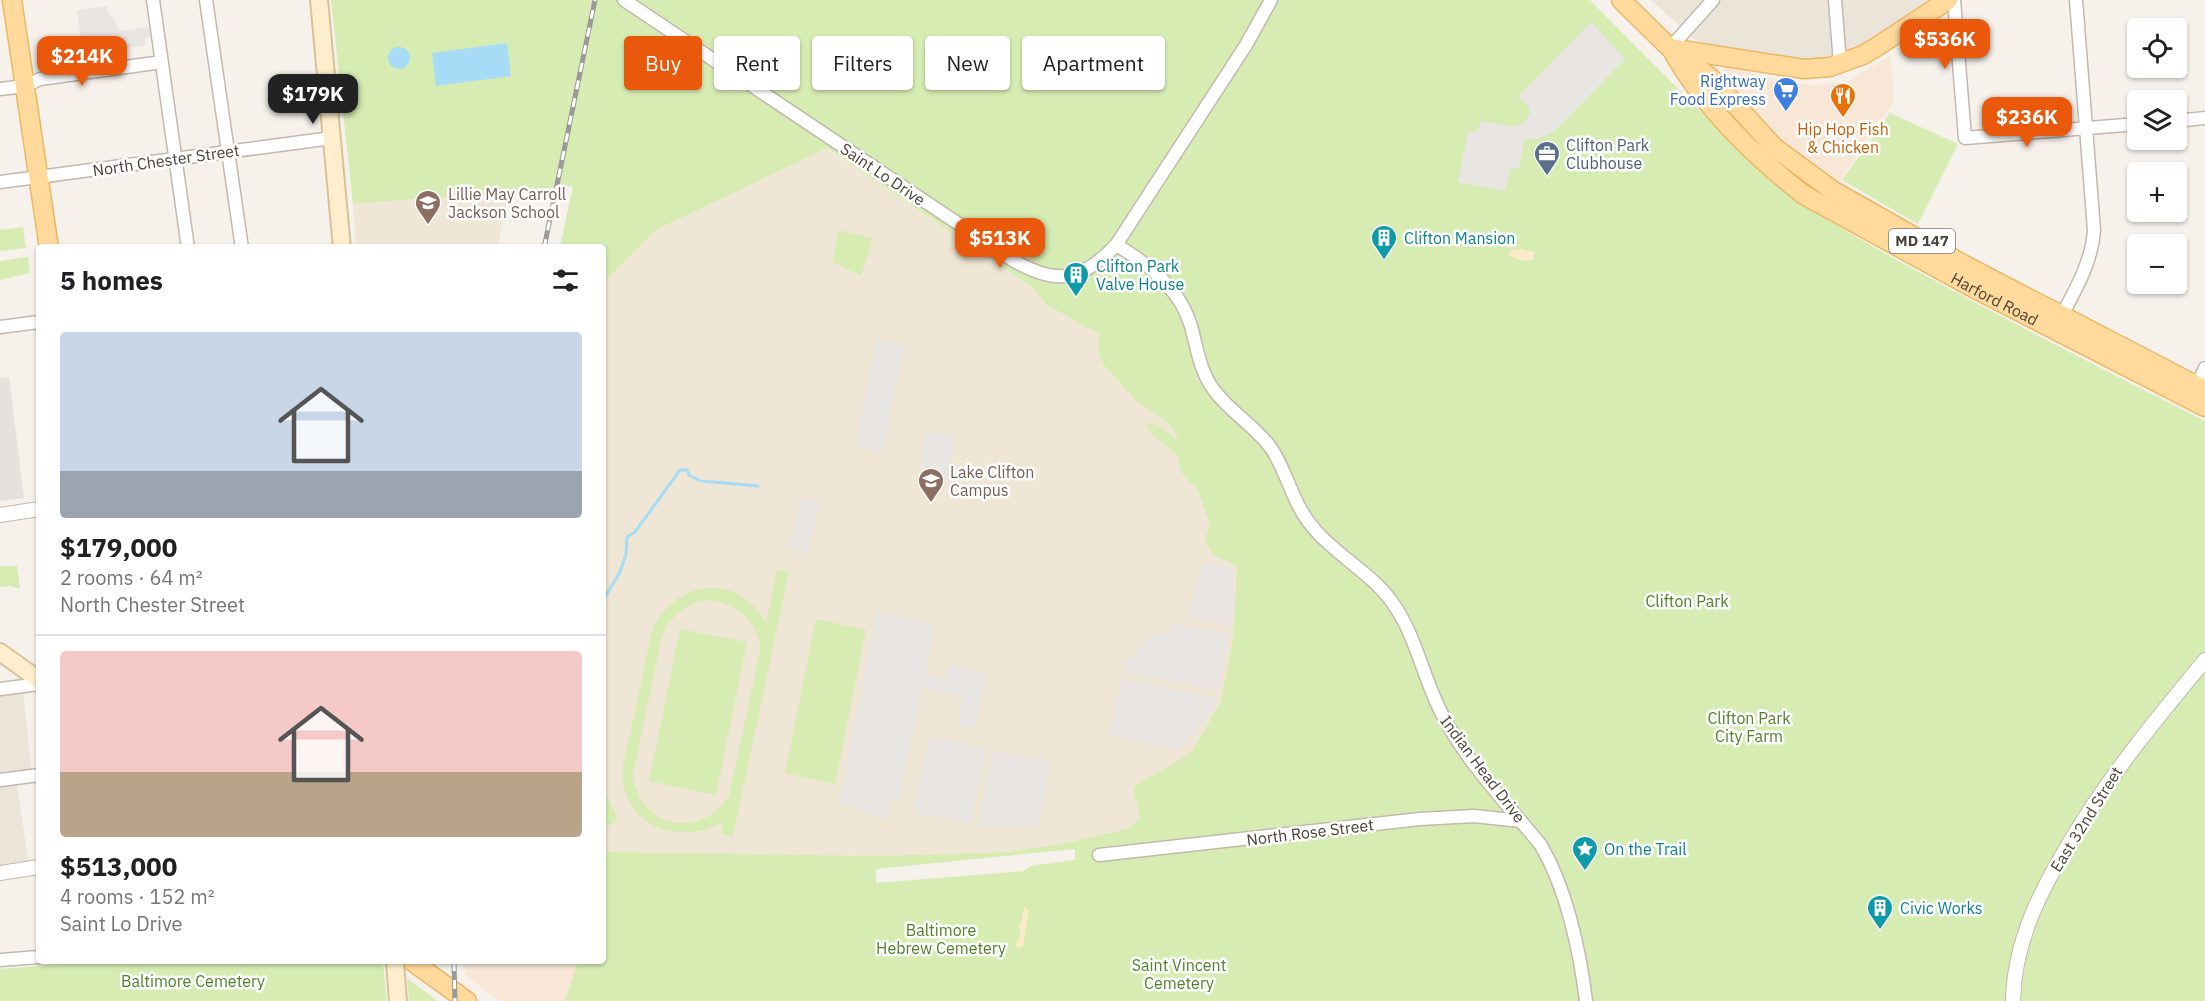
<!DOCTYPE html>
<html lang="en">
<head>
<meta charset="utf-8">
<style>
  :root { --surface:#fff; --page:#f2f2f2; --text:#202124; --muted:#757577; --line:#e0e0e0; --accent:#ea580c }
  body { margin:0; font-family:"IBM Plex Sans",sans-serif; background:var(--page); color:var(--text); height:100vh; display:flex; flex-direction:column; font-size:22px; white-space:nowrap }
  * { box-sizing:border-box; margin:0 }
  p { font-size:20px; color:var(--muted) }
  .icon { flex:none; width:33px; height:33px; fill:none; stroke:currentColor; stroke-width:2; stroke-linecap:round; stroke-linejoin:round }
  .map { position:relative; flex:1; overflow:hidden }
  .panel { position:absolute; left:36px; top:244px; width:570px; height:720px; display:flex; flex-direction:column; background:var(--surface); border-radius:6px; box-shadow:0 2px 4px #0004 }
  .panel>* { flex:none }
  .top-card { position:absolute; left:624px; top:36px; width:570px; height:54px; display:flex; gap:12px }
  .tools { position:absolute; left:2127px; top:18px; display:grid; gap:12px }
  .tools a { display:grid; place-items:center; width:60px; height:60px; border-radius:6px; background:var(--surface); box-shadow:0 2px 4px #0004; font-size:30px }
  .price { position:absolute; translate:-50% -51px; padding:0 14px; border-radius:12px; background:var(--accent); color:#fff; font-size:20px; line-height:39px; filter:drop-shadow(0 2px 3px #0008) }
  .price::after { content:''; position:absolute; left:50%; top:36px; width:18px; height:14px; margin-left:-9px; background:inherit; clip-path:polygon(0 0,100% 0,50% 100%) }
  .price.current { background:#222; color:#fff }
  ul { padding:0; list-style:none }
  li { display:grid; align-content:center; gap:12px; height:318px; padding:0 24px }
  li+li { border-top:2px solid var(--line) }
  li span { display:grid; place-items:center; height:186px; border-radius:6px; color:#555 }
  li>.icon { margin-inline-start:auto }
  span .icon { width:108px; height:108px; fill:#fffc; stroke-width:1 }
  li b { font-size:26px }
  h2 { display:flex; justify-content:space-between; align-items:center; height:72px; padding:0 24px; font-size:26px }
  .chip { padding:0 21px; border-radius:6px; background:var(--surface); box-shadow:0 2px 4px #0004; font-size:21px; line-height:54px }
  .chip.current { background:var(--accent); color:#fff }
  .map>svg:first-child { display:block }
  .residential { fill:#ebe4d9 }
  .commercial { fill:#f8e7d7 }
  .industrial { fill:#e6e1dc }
  .education { fill:#f0e6d5 }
  .green { fill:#d7ecb3; fill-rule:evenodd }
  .sand { fill:#fbebc7 }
  .parking { fill:#e8e5e3 }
  .water { fill:#a6dcf5 }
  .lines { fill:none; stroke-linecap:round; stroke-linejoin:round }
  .stream { stroke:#a6dcf5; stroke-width:3 }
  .minor-casing { stroke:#c3b9ad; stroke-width:15 }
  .tertiary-casing { stroke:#c3b9ad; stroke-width:16 }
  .secondary-casing { stroke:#d8c299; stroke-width:20 }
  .primary-casing { stroke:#ebb765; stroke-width:21 }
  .minor { stroke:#fff; stroke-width:12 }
  .tertiary { stroke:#fff; stroke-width:14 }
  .secondary { stroke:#ffeecd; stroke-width:16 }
  .primary { stroke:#ffda9c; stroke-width:18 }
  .rail-casing { stroke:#9a9a9a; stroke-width:5 }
  .rail { stroke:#fff; stroke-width:3; stroke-dasharray:9; stroke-linecap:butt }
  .labels { text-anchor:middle; stroke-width:5; stroke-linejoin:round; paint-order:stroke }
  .shield { fill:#fff; stroke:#827b74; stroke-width:1.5 }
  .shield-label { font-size:15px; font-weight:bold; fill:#4c4238 }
  .shop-label { font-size:16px; fill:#366cbe; stroke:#fff; text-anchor:end }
  .food-label { font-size:16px; fill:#c56008; stroke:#fff }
  .service-label { font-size:16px; fill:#4e5e75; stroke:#fff; text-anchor:start }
  .street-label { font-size:16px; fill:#4c4238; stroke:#fff }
  .education-label { font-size:16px; fill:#785e54; stroke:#fff; text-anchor:start }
  .culture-label { font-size:16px; fill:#0d838f; stroke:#fff; text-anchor:start }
  .park-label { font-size:16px; fill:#518227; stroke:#fff }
</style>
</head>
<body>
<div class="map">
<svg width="2205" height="1001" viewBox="0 0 2205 1001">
  <rect width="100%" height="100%" fill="#f6f2eb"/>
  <path class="residential" d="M1651,0H1946L1895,36L1808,72L1702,46Z
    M23,689L32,776L16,779L30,871L0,875V693Z"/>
  <path class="commercial" d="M1891,55L1894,102L1839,183L1807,162L1779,138L1726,81L1723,74L1724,69L1727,67L1786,82L1814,85L1847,82Z
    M465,962H584L569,1001H499L465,974Z"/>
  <path class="industrial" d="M9,377L24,498L0,501V378Z"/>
  <path class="education" d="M826,148L1032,287L1047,305L1136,354L1288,625L1170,798L1126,829L1062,844L1008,852L847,857L603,852V283L656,230Z
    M509,190L498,247H356L353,204Z"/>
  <path class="green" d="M331,0H1590L1765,176C1819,218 1878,250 1939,283C2027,331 2116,376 2205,421V1001H565L578,962H603V852L875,856L1008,852L1062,844L1126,829L1140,819L1133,787L1191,753L1221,702L1233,639L1237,568C1225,554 1215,566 1205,539L1210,525L1196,486L1186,479L1181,471L1177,455L1151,433L1147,424L1152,423L1160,426L1178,441C1175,423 1153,413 1139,403C1132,398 1126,389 1120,382C1104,365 1095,361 1099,334L1047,305L1032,287L827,148L656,230L603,283V248L560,247L573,186L353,204ZM1075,849V860L1030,866L1023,871L876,883V869Z
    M1890,113L1958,144L1918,224L1842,180Z
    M23,227L26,248L0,251V230Z
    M839,230L873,238L861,276L832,262Z
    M28,257L30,273L0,280V261Z
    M0,566H17L20,589L11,586L0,587Z
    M777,570L789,572L733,836L721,834L723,822C701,834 681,836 657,827C638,819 624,800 623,780C621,764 627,746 631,730C638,697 645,664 652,630C672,586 725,571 758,611C761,614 763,619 766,622ZM711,600C738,606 755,619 761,647L729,796C723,804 718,811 709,816C673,835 636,812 633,774L662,636C672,614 686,603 711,600Z
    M816,619L866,630L835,784L785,773Z
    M680,629L747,642L716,795L649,781Z
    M603,786L617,818L616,822L603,828Z
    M85,962H381L383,963L387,1001H0V969Z
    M407,978L438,1001H409Z"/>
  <path class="sand" d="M1521,249L1535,252L1533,260L1524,261L1509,256L1510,251Z
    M1024,906L1029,911C1027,922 1024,934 1024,945L1018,949L1015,944C1020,939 1023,933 1018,927L1022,921Z"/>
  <path class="parking" d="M107,6L108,13L115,19L118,28L121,31L148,27L150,37L145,39L146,45L85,54V45L82,47L77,10Z
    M1591,22L1625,59L1554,132L1537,139H1525L1519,169L1511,168L1505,191L1458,182L1468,132L1476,133L1482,121L1515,127L1525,123L1530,113L1528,105L1518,97Z
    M877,340L904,345L883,452L856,446Z
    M927,431L955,437L945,485L921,464Z
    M801,498L820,502L809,553L790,548Z
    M1203,562L1233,568L1234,604L1231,626L1188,617L1189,609L1195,599Z
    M877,612L935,624L926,672L928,675L946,678L948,668L953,665L987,673L975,728L958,725L963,699L961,696L926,688L922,690L899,802L890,800L886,820L839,802Z
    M1173,624L1230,634L1219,690L1123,671L1125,663L1138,653L1140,645L1147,646L1149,637L1171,632Z
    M1122,679L1216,698L1215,706L1179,750L1111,735Z
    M930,737L986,749L971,824L914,812Z
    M994,751L1051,762L1038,826L1030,825L1018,828L978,826Z"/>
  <path class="water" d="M507,43L511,76L436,86L432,53Z
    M388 58a11 11 0 1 1 22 0a11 11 0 1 1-22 0Z"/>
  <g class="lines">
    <path class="stream" d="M702,481L758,486
      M603,614L604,599L620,572L626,554L627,537L635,532L680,470H687L689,475L699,480"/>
    <defs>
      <path id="minor" d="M153,0L188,248
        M206,0L242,248
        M624,0L1011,259C1055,285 1080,283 1116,245L1246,45L1271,0
        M1835,0L1840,64
        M1954,0L1965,138L2138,124
        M1670,48L1713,0
        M0,89L25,86L40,79L162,62
        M2176,121L2205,118
        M0,182L332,138
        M1116,245C1148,263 1180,289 1191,326C1197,348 1200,372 1214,390C1230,412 1255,426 1271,448C1289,475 1292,505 1316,531C1339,557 1372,574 1392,602C1416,635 1423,678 1442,714C1465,760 1507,804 1540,844C1566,887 1580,951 1586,1001
        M2059,321C2074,292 2092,263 2094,230L2076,0
        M0,327L39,322
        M2194,391L2205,368
        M0,689L39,684
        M0,780L39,775
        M1099,855L1420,819L1474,816L1521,821
        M0,960L39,957"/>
      <path id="tertiary" d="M0,515L39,509
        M0,873L39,867
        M2013,1001C2014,941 2041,890 2071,840C2110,775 2157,718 2205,660"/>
      <path id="secondary" d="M319,0L342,248
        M0,652L39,680
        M395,962L398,1001"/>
      <g id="primary">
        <path d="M12,0L49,248"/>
        <path d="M1621,0L1670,48L1711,78L1774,147L1832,190L1959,262L2205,390"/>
        <path d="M1675,49L1804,69L1830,67L1863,55L1878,46L1948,0"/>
        <path id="s1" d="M1674,54C1706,109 1754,156 1804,195L1977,290L2205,407"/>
        <path d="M413,962L467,1001"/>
      </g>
    </defs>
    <use href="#minor" class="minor-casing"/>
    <use href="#tertiary" class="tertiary-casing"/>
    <use href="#secondary" class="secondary-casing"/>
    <use href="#primary" class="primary-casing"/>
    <use href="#minor" class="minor"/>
    <use href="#tertiary" class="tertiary"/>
    <use href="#secondary" class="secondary"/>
    <use href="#primary" class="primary"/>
    <defs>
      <path id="rail" d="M544,248L595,0
        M454,962L455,1001"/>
    </defs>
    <use href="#rail" class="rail-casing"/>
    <use href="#rail" class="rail"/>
  </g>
  <defs>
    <symbol id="supermarket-pin" viewBox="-11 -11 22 30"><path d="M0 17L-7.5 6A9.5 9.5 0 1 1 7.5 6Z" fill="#3f7fe0" stroke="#fff"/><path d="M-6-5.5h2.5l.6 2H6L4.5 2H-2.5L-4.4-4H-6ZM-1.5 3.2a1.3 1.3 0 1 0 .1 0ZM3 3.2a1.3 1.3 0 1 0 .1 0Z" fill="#fff"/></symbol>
    <symbol id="restaurant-pin" viewBox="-11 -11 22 30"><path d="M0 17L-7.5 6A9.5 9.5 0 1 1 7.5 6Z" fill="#e8710a" stroke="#fff"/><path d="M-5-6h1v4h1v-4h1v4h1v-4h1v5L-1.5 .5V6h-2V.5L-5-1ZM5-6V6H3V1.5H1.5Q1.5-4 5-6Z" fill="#fff"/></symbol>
    <symbol id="office-pin" viewBox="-11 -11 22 30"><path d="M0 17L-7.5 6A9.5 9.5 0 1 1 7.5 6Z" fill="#5c6f8a" stroke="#fff"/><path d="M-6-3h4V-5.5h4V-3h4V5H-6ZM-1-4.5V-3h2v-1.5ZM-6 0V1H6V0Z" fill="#fff"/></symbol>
    <symbol id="school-pin" viewBox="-11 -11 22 30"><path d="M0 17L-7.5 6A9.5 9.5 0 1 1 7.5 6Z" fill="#8d6e63" stroke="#fff"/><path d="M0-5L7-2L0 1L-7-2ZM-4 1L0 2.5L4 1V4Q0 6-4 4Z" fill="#fff"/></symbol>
    <symbol id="building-pin" viewBox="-11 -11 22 30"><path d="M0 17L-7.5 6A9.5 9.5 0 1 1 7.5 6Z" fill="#0f9aa8" stroke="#fff"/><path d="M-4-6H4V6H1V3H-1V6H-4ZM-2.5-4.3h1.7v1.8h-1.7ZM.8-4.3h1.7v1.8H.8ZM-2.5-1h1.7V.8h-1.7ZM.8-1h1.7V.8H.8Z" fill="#fff"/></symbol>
    <symbol id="sight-pin" viewBox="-11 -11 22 30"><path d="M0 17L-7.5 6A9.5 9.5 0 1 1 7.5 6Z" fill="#0f9aa8" stroke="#fff"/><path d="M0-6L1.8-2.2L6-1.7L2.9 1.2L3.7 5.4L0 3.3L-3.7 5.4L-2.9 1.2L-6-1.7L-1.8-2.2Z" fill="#fff"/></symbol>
  </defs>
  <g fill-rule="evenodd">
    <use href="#supermarket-pin" x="1771" y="75" width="30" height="40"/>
    <use href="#restaurant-pin" x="1828" y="81" width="30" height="40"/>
    <use href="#office-pin" x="1532" y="139" width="30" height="40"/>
    <use href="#school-pin" x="413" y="188" width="30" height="40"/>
    <use href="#building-pin" x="1369" y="223" width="30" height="40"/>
    <use href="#building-pin" x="1061" y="260" width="30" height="40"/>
    <use href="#school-pin" x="916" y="466" width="30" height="40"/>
    <use href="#sight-pin" x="1570" y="834" width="30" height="40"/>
    <use href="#building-pin" x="1865" y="893" width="30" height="40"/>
  </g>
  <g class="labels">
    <rect class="shield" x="1889" y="229" width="66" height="24" rx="4.5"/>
    <g class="shield-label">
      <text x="1922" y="246">MD 147</text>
    </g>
    <g class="shop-label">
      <text x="1766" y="87">Rightway<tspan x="1766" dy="18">Food Express</tspan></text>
    </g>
    <g class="food-label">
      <text x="1843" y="135">Hip Hop Fish<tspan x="1843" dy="18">&amp; Chicken</tspan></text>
    </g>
    <g class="service-label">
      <text x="1566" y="151">Clifton Park<tspan x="1566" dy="18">Clubhouse</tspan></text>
    </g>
    <g class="street-label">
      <text transform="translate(166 160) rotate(-8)" y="6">North Chester Street</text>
      <text transform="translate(883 174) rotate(34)" y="6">Saint Lo Drive</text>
      <text dy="6" stroke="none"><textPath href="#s1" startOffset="410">Harford Road</textPath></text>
      <text transform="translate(1483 769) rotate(53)" y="6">Indian Head Drive</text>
      <text transform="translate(2086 819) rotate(-58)" y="6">East 32nd Street</text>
      <text transform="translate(1310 832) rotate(-7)" y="6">North Rose Street</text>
    </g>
    <g class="education-label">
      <text x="448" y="200">Lillie May Carroll<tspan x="448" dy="18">Jackson School</tspan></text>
      <text x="950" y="478">Lake Clifton<tspan x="950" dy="18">Campus</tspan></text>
    </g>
    <g class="culture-label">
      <text x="1404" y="244">Clifton Mansion</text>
      <text x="1096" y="272">Clifton Park<tspan x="1096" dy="18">Valve House</tspan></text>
      <text x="1604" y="855">On the Trail</text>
      <text x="1900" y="914">Civic Works</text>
    </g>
    <g class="park-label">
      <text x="1687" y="607">Clifton Park</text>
      <text x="1749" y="724">Clifton Park<tspan x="1749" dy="18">City Farm</tspan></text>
      <text x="941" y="936">Baltimore<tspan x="941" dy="18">Hebrew Cemetery</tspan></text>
      <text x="1179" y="971">Saint Vincent<tspan x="1179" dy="18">Cemetery</tspan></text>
      <text x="193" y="987">Baltimore Cemetery</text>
    </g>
  </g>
</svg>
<div class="tools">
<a><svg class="icon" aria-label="locate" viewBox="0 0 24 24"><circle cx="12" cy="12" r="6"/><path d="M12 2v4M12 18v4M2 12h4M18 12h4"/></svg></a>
<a><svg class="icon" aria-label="layers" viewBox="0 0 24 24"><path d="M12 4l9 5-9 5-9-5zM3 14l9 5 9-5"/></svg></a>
<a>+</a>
<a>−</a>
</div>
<b class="price" style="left:1945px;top:70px">$536K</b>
<b class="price" style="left:82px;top:87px">$214K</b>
<b class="price current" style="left:313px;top:125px">$179K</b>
<b class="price" style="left:2027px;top:148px">$236K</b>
<b class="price" style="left:1000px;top:269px">$513K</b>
<div class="top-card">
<a class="chip current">Buy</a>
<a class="chip">Rent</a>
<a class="chip">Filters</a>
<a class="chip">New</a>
<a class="chip">Apartment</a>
</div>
<section class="panel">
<h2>5 homes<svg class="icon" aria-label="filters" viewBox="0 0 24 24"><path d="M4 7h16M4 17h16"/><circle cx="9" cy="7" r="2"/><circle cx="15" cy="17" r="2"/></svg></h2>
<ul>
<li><span style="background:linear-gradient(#c9d6e8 75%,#9aa5b1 0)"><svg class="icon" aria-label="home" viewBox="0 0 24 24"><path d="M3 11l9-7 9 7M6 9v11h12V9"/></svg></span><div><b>$179,000</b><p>2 rooms · 64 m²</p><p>North Chester Street</p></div></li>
<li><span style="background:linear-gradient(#f6c9c9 65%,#b9a48a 0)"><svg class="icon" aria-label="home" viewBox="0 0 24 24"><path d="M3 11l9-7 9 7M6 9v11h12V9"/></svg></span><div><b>$513,000</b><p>4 rooms · 152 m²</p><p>Saint Lo Drive</p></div></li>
</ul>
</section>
</div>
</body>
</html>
